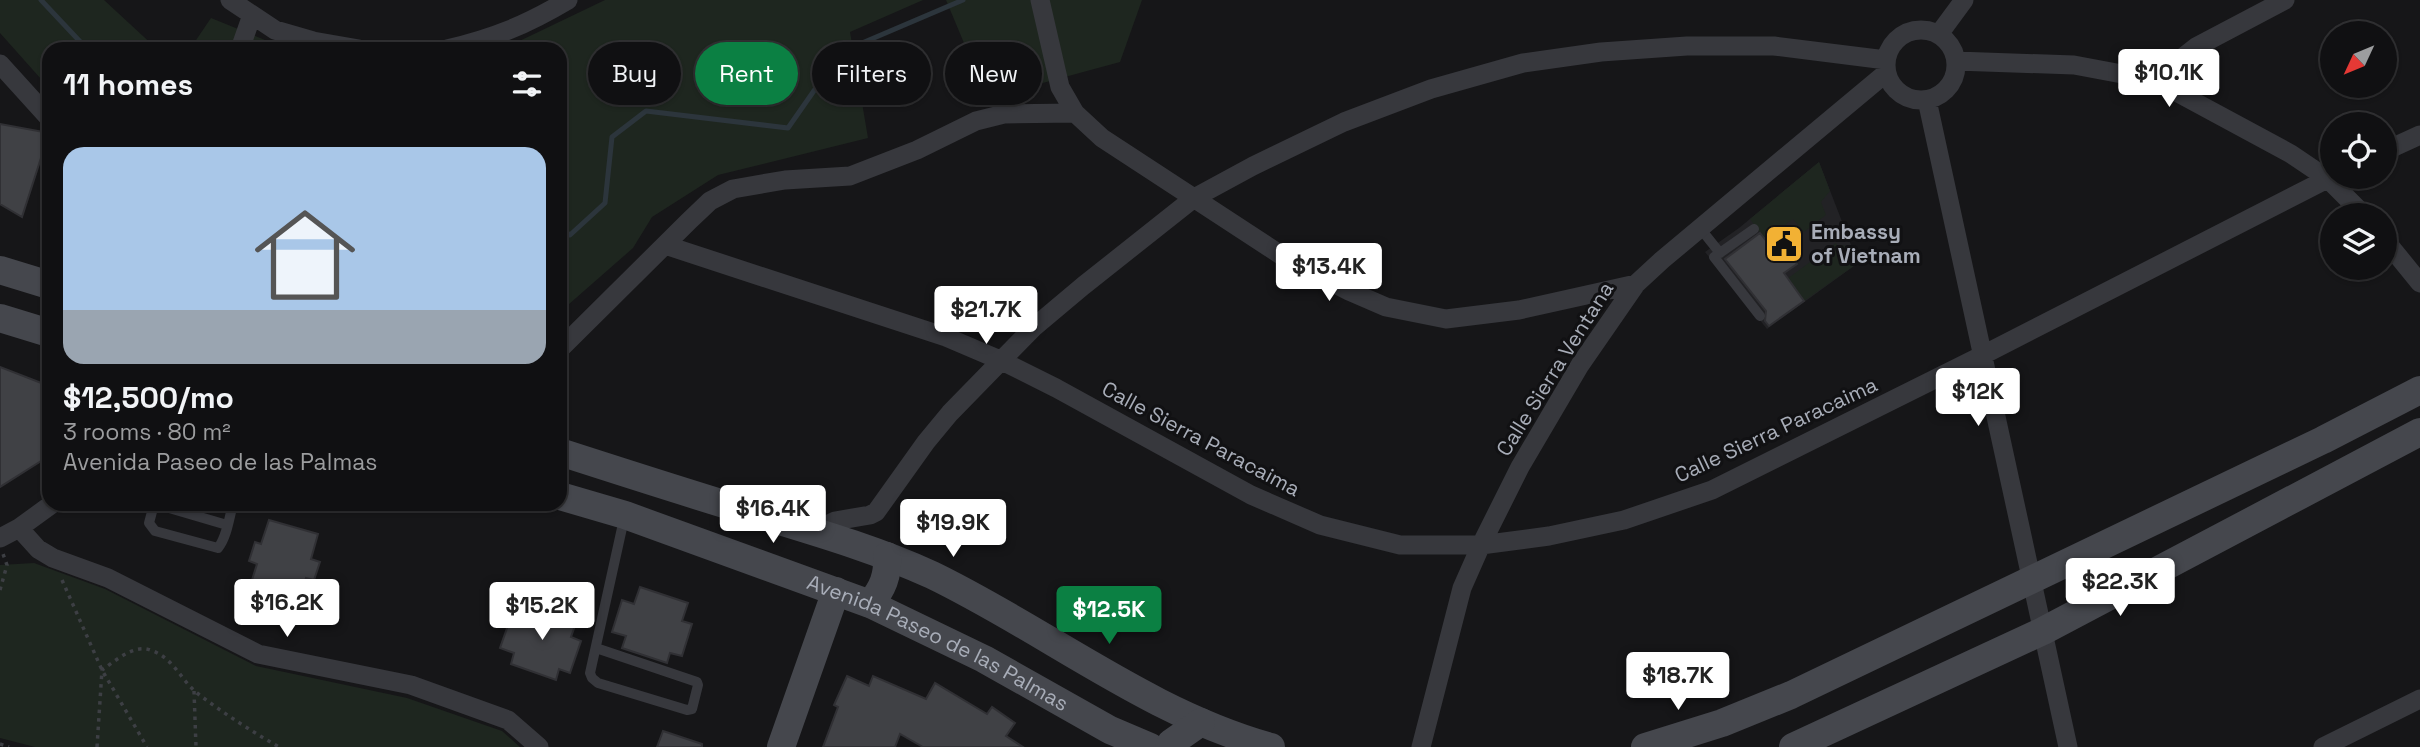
<!DOCTYPE html>
<html lang="en">
<head>
<meta charset="utf-8">
<style>
  :root { --surface:#101012; --page:#1e1e20; --text:#f1f3f6; --muted:#9c9d9f; --line:#303032; --accent:#0b8043 }
  body { margin:0; font-family:"Space Grotesk",sans-serif; background:var(--page); color:var(--text); height:100vh; display:flex; flex-direction:column; font-size:26px; white-space:nowrap }
  * { box-sizing:border-box; margin:0 }
  p { font-size:23px; color:var(--muted) }
  .icon { flex:none; width:38px; height:38px; fill:none; stroke:currentColor; stroke-width:2; stroke-linecap:round; stroke-linejoin:round }
  .map { position:relative; flex:1; overflow:hidden }
  .sheet { position:absolute; left:42px; top:42px; width:525px; height:469px; display:flex; flex-direction:column; background:var(--surface); border-radius:21px; box-shadow:0 2px 5px #0004,0 0 0 2px var(--line) }
  .sheet>* { flex:none }
  .banner { position:absolute; left:588px; top:42px; width:665px; height:63px; display:flex; gap:14px }
  .needle { width:46px; rotate:226deg }
  .fabs { position:absolute; left:2320px; top:21px; display:grid; gap:14px }
  .fabs a { display:grid; place-items:center; width:77px; height:77px; border-radius:50%; background:var(--surface); box-shadow:0 2px 5px #0004,0 0 0 2px var(--line); font-size:35px }
  .price { position:absolute; translate:-50% -60px; padding:0 16px; border-radius:7px; background:#fff; color:#222; font-size:23px; line-height:46px; filter:drop-shadow(0 2px 4px #0008) }
  .price::after { content:''; position:absolute; left:50%; top:42px; width:21px; height:16px; margin-left:-10px; background:inherit; clip-path:polygon(0 0,100% 0,50% 100%) }
  .price.active { background:var(--accent); color:#fff }
  ul { padding:0; list-style:none }
  li { display:grid; align-content:center; gap:14px; height:371px; padding:0 21px }
  li span { display:grid; place-items:center; height:217px; border-radius:21px; color:#555 }
  li>.icon { margin-inline-start:auto }
  span .icon { width:126px; height:126px; fill:#fffc; stroke-width:1 }
  li b { font-size:30px }
  h2 { display:flex; justify-content:space-between; align-items:center; height:84px; padding:0 21px; font-size:30px }
  .chip { padding:0 24px; border-radius:32px; background:var(--surface); box-shadow:0 2px 5px #0004,0 0 0 2px var(--line); font-size:24px; line-height:63px }
  .chip.active { background:var(--accent); color:#fff }
  .map>svg:first-child { display:block }
  .built { fill:#222225 }
  .green { fill:#1e261f }
  .lines { fill:none; stroke-linecap:round; stroke-linejoin:round }
  .stream { stroke:#2c353c; stroke-width:5 }
  .building { fill:#404145; stroke:#303034; stroke-width:2 }
  .path { stroke:#3d3f44; stroke-width:3.5; stroke-dasharray:3.5 5; stroke-linecap:butt }
  .lane { stroke:#37383d; stroke-width:10 }
  .street { stroke:#37383d; stroke-width:19 }
  .secondary { stroke:#45474d; stroke-width:28 }
  .labels { text-anchor:middle; stroke-width:6; stroke-linejoin:round; paint-order:stroke }
  .poi-label { font-size:21px; font-weight:bold; fill:#a8adb8; stroke:#111113; text-anchor:start }
  .street-label { font-size:21px; fill:#a8adb8; stroke:#111113 }
</style>
</head>
<body>
<div class="map">
<svg width="2420" height="747" viewBox="0 0 2420 747">
  <rect width="100%" height="100%" fill="#161618"/>
  <path class="built" d="M1819,162L1858,263L1767,329L1705,252L1739,228Z"/>
  <path class="green" d="M0,0H104L157,49H49V88L0,33Z
    M605,0H923L850,32L868,138L718,175L652,217L633,248L560,312V49H503Z
    M946,0H1142L1120,62L987,98Z
    M211,18L287,49H190Z
    M1819,162L1830,191L1821,202L1826,215L1804,232L1793,219L1772,235L1781,248L1775,253L1750,219Z
    M1836,243L1838,247L1844,245L1858,263L1804,301L1787,279Z
    M34,563L105,589L256,666L407,698L502,731L520,747H35L0,738V565Z"/>
  <g class="lines">
    <path class="stream" d="M41,0L87,49
      M560,229L570,235L605,203L612,137L646,111L788,128L841,52L963,0"/>
  </g>
  <path class="building" d="M0,124L49,133L22,217L0,204Z
    M1760,233L1775,252L1784,246L1797,264L1784,273L1804,301L1769,326L1765,321L1766,311L1725,259Z
    M0,367L49,386V456L0,487Z
    M269,520L318,534L311,559L320,562L314,580L306,578L301,595L252,580L257,564L249,561L255,542L261,544Z
    M640,587L688,603L682,621L692,624L682,656L670,653L667,663L622,648L626,636L612,632L622,600L634,604Z
    M528,604L577,620L571,637L581,641L570,673L559,669L556,680L511,664L514,653L500,648L511,617L523,621Z
    M847,676L869,686L873,676L926,699L935,683L987,714L992,707L1015,723L1006,736L1023,747H923L900,734L895,747H823L838,707L834,705Z
    M663,731L702,744V747H657Z"/>
  <g class="lines">
    <path class="path" d="M62,580L102,670L147,747
      M0,590L7,565L3,554
      M194,691L196,747
      M0,744L9,747
      M97,747L102,670C115,661 134,644 150,650C173,657 180,679 197,693C223,713 251,731 279,747"/>
    <path class="lane" d="M1700,228L1720,253
      M1754,229L1714,257L1760,316
      M227,525L159,505L153,508L149,523L155,531L218,548C227,537 229,518 233,504
      M596,648L697,682L698,685L692,709L687,710L598,683L592,678L590,673L624,519"/>
    <path class="street" d="M230,0L275,30L313,41L359,49
      M1040,0L1060,87L1075,113L1102,138L1290,261L1349,291L1386,307L1446,319L1519,310L1636,284
      M1886 65a35 35 0 1 1 70 0a35 35 0 1 1-70 0Z
      M1939,34L1964,0
      M240,49L252,15
      M447,49C494,38 526,25 568,0
      M1956,61L2074,65L2154,80L2291,154L2328,179L2364,215
      M0,64L49,118
      M2154,80L2196,47L2285,0
      M1927,100L2068,747
      M2385,151L2420,135
      M2385,240L2420,283
      M665,245L946,337L1000,360L1056,388L1251,495L1320,525L1400,545H1481L1549,536L1624,520L1712,490L1983,355L2333,176
      M560,349L689,221L710,201L733,189L785,180L850,176L917,150L976,121L1004,114L1075,113
      M19,528L38,549L53,558L108,578L258,654L411,685L508,720L539,747
      M814,531L835,521L870,515L876,512L926,442L950,413L1033,328L1083,286L1194,198L1253,166L1344,122L1431,89L1523,63L1601,52L1687,46H1774L1886,60
      M0,538L19,528L52,504
      M1421,747L1462,588L1481,545L1520,467L1580,365L1636,284L1662,260L1886,73
      M2323,747L2420,699"/>
    <g class="secondary">
      <path d="M0,270L49,285"/>
      <path d="M0,318L49,333"/>
      <path d="M560,452C622,472 684,492 747,511C809,530 873,548 932,575C1046,630 1148,713 1271,747"/>
      <path id="s1" d="M560,496L625,515L870,604L984,659L1110,730L1150,747"/>
      <path d="M870,604C883,588 888,576 887,556"/>
      <path d="M781,747L836,591"/>
      <path d="M1169,747L1171,743L1201,722"/>
      <path d="M1645,747L1722,723L1791,695L2323,440L2420,390"/>
      <path d="M1793,747L2043,631L2420,432"/>
    </g>
  </g>
  <defs>
    <symbol id="civic-square" viewBox="-11 -11 22 22"><rect x="-9" y="-9" width="18" height="18" rx="4" fill="#f2b134" stroke="#111113"/><path d="M-.6-6.5H3V-4.5H.6V-3L4-1V1h2V6H-6V1h2V-1L-.6-3ZM-1.2 2.5V6h2.4V2.5Z" fill="#111"/></symbol>
  </defs>
  <g fill-rule="evenodd">
    <use href="#civic-square" x="1762" y="222" width="44" height="44"/>
  </g>
  <g class="labels">
    <g class="poi-label">
      <text x="1811" y="239">Embassy<tspan x="1811" dy="24">of Vietnam</tspan></text>
    </g>
    <g class="street-label">
      <text transform="translate(1555 369) rotate(-58)" y="7">Calle Sierra Ventana</text>
      <text transform="translate(1776 430) rotate(-25)" y="7">Calle Sierra Paracaima</text>
      <text transform="translate(1201 439) rotate(28)" y="7">Calle Sierra Paracaima</text>
      <text dy="7" stroke="none"><textPath href="#s1" startOffset="406">Avenida Paseo de las Palmas</textPath></text>
    </g>
  </g>
</svg>
<div class="fabs">
<a><svg class="needle" viewBox="-14 -14 28 28"><path d="M0-13l5 13h-10z" fill="#e53935"/><path d="M0 13l5-13h-10z" fill="#9c9d9f"/></svg></a>
<a><svg class="icon" aria-label="locate" viewBox="0 0 24 24"><circle cx="12" cy="12" r="6"/><path d="M12 2v4M12 18v4M2 12h4M18 12h4"/></svg></a>
<a><svg class="icon" aria-label="layers" viewBox="0 0 24 24"><path d="M12 4l9 5-9 5-9-5zM3 14l9 5 9-5"/></svg></a>
</div>
<b class="price" style="left:2169px;top:109px">$10.1K</b>
<b class="price" style="left:1329px;top:303px">$13.4K</b>
<b class="price" style="left:986px;top:346px">$21.7K</b>
<b class="price" style="left:1978px;top:428px">$12K</b>
<b class="price" style="left:773px;top:545px">$16.4K</b>
<b class="price" style="left:953px;top:559px">$19.9K</b>
<b class="price" style="left:2120px;top:618px">$22.3K</b>
<b class="price" style="left:287px;top:639px">$16.2K</b>
<b class="price" style="left:542px;top:642px">$15.2K</b>
<b class="price active" style="left:1109px;top:646px">$12.5K</b>
<b class="price" style="left:1678px;top:712px">$18.7K</b>
<div class="banner">
<a class="chip">Buy</a>
<a class="chip active">Rent</a>
<a class="chip">Filters</a>
<a class="chip">New</a>
</div>
<section class="sheet">
<h2>11 homes<svg class="icon" aria-label="filters" viewBox="0 0 24 24"><path d="M4 7h16M4 17h16"/><circle cx="9" cy="7" r="2"/><circle cx="15" cy="17" r="2"/></svg></h2>
<ul>
<li><span style="background:linear-gradient(#a9c7e8 75%,#9aa5b1 0)"><svg class="icon" aria-label="home" viewBox="0 0 24 24"><path d="M3 11l9-7 9 7M6 9v11h12V9"/></svg></span><div><b>$12,500/mo</b><p>3 rooms · 80 m²</p><p>Avenida Paseo de las Palmas</p></div></li>
</ul>
</section>
</div>
</body>
</html>
